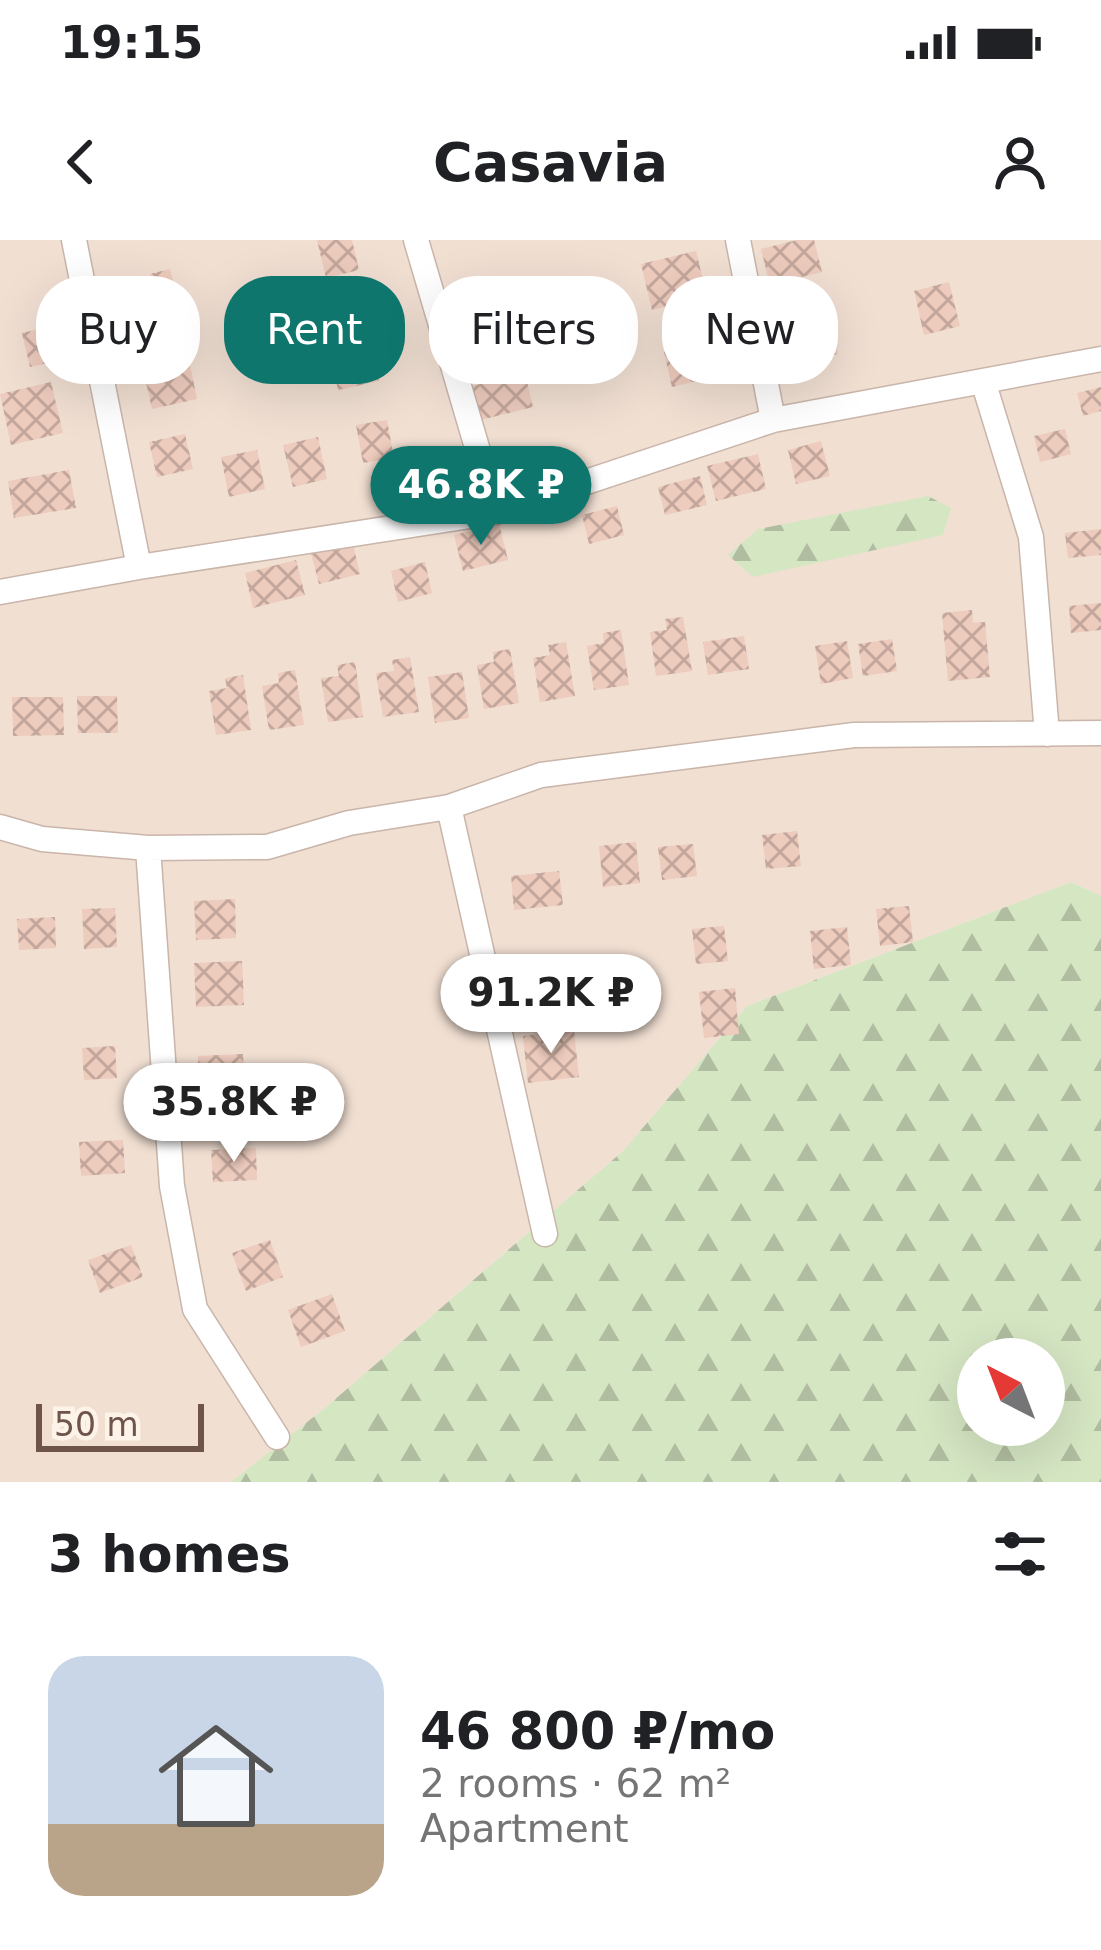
<!DOCTYPE html>
<html lang="en">
<head>
<meta charset="utf-8">
<style>
  :root { --surface:#fff; --page:#f2f2f2; --text:#202124; --muted:#757577; --accent:#0f766e }
  body { margin:0; font-family:"DejaVu Sans",sans-serif; background:var(--page); color:var(--text); height:100vh; display:flex; flex-direction:column; font-size:45px; white-space:nowrap }
  * { box-sizing:border-box; margin:0 }
  p { font-size:39px; color:var(--muted) }
  .icon { flex:none; width:66px; height:66px; fill:none; stroke:currentColor; stroke-width:2; stroke-linecap:round; stroke-linejoin:round }
  .map { position:relative; height:1242px; overflow:hidden }
  .side { display:flex; flex-direction:column; background:var(--surface); flex:1 }
  .side>* { flex:none }
  .top-card { position:absolute; left:36px; top:36px; width:1029px; height:108px; display:flex; gap:24px }
  .needle { width:78px; rotate:318deg }
  .buttons { position:absolute; left:957px; top:1098px; display:grid; gap:24px }
  .buttons a { display:grid; place-items:center; width:108px; height:108px; border-radius:50%; background:var(--surface); box-shadow:0 12px 48px #0002; font-size:60px }
  .scale { position:absolute; left:36px; bottom:30px; width:168px; box-sizing:border-box; padding-left:12px; border:6px solid #6f544b; border-top:0; font-size:33px; line-height:42px; white-space:nowrap; color:#6f544b; -webkit-text-stroke:9px #fdf3e8; paint-order:stroke }
  .price { position:absolute; translate:-50% -102px; padding:0 27px; border-radius:42px; background:#fff; color:#222; font-size:39px; line-height:78px; filter:drop-shadow(0 3px 6px #0008) }
  .price::after { content:''; position:absolute; left:50%; top:72px; width:36px; height:27px; margin-left:-18px; background:inherit; clip-path:polygon(0 0,100% 0,50% 100%) }
  .price.current { background:var(--accent); color:#fff }
  ul { padding:0; list-style:none }
  li { display:flex; align-items:center; gap:36px; height:300px; padding:0 48px }
  li span { display:grid; place-items:center; flex:none; width:336px; height:240px; border-radius:36px; color:#555 }
  li>.icon { margin-inline-start:auto }
  span .icon { width:144px; height:144px; fill:#fffc; stroke-width:1 }
  li b { font-size:51px }
  h2 { display:flex; justify-content:space-between; align-items:center; height:144px; padding:0 48px; font-size:51px }
  .tag { padding:0 42px; border-radius:48px; background:var(--surface); box-shadow:0 12px 48px #0002; font-size:42px; line-height:108px }
  .tag.current { background:var(--accent); color:#fff }
  .status { display:flex; justify-content:space-between; align-items:center; height:84px; padding:0 60px; background:var(--surface); direction:ltr }
  .status svg { height:33px; fill:currentColor }
  header { display:flex; justify-content:space-between; align-items:center; height:156px; padding:0 48px; background:var(--surface); font-size:54px; font-weight:800 }
  .map>svg:first-child { display:block }
  .residential { fill:#f1dfd2 }
  .forest { fill:url(#forest-firs); fill-rule:evenodd }
  .building { fill:url(#building-cross-hatch) }
  .lines { fill:none; stroke-linecap:round; stroke-linejoin:round }
  .minor-casing { stroke:#c9b5aa; stroke-width:27 }
  .minor { stroke:#fff; stroke-width:24 }
</style>
</head>
<body>
<div class="status"><b>19:15</b><svg viewBox="0 0 49 12"><path d="M0 12V9h3v3zM5 12V6h3v6zM10 12V3h3v9zM15 12V0h3v12zM26 1h20v11H26zM47 4h2v5h-2z"/></svg></div>
<header><svg class="icon" aria-label="back" viewBox="0 0 24 24"><path d="M15 5l-7 7 7 7"/></svg>Casavia<svg class="icon" aria-label="person" viewBox="0 0 24 24"><circle cx="12" cy="8" r="4"/><path d="M4 21q1-7 8-7t8 7"/></svg></header>
<div class="map">
<svg width="1101" height="1242" viewBox="0 0 1101 1242">
  <defs>
    <pattern id="forest-firs" width="22" height="20" patternUnits="userSpaceOnUse" patternTransform="scale(3)"><rect width="22" height="20" fill="#d5e6c3"/><path d="M5 1l3.5 6h-7zM16 11l3.5 6h-7z" fill="#b1bda0"/></pattern>
    <pattern id="building-cross-hatch" width="8" height="8" patternUnits="userSpaceOnUse" patternTransform="scale(3)"><rect width="8" height="8" fill="#edcbbd"/><path d="M0 0l8 8M0 8l8-8" fill="none" stroke="#c4a79c"/></pattern>
  </defs>
  <rect width="100%" height="100%" fill="#faeee3"/>
  <path class="residential" d="M0,0H1101V656L1071,642L747,766L623,911L326,1167L231,1242H0Z"/>
  <path class="forest" d="M928,256L951,268L943,295L753,337L728,315L758,289Z
    M1071,642L1101,656V1242H231L326,1167L623,911L747,766ZM978,1119H1044V1185H978Z"/>
  <path class="building" d="M317,0H352L359,30L326,38Z
    M797,0H814L822,32L770,45L761,9Z
    M696,11L707,56L652,70L641,24Z
    M170,29L183,81L125,96L115,55L153,46L150,34Z
    M949,42L960,86L924,95L914,51Z
    M503,48L511,82L458,95L450,61Z
    M388,67L397,105L372,110L379,141L338,150L323,82Z
    M828,74L838,114L803,123L793,83Z
    M65,83L74,117L30,127L22,93Z
    M703,102L712,137L672,147L664,112Z
    M188,115L197,159L152,169L142,125Z
    M525,133L533,167L480,180L472,146Z
    M51,142L63,193L11,205L0,154Z
    M1101,147V171L1083,176L1077,153Z
    M387,180L394,218L363,223L356,185Z
    M1065,189L1071,214L1040,222L1034,196Z
    M185,194L193,229L157,237L149,202Z
    M318,197L327,239L293,247L283,205Z
    M821,201L830,236L796,244L788,210Z
    M257,210L265,249L229,257L221,217Z
    M758,214L766,249L716,261L707,226Z
    M69,230L76,268L14,278L8,241Z
    M700,236L707,265L665,275L658,247Z
    M617,266L624,295L589,304L582,275Z
    M499,284L508,320L463,331L454,295Z
    M1101,289V315L1068,318L1065,293Z
    M352,300L360,334L319,344L310,310Z
    M296,320L305,355L253,368L245,333Z
    M425,322L432,353L398,362L391,331Z
    M1101,363V390L1071,393L1069,366Z
    M972,370L973,383L985,382L990,437L948,441L942,373Z
    M683,377L692,431L656,436L650,392L667,390L665,379Z
    M621,390L629,445L594,450L587,406L604,403L603,393Z
    M744,396L749,429L708,435L703,402Z
    M892,399L897,431L863,436L858,404Z
    M847,401L853,438L821,444L815,406Z
    M566,402L575,456L540,462L533,418L550,415L548,405Z
    M510,409L519,463L484,469L477,425L494,422L493,412Z
    M410,417L419,472L383,477L376,433L394,431L392,420Z
    M355,422L363,477L328,482L321,438L339,436L337,425Z
    M295,430L304,485L269,490L262,446L279,443L278,433Z
    M462,432L469,478L435,483L428,437Z
    M243,435L251,490L216,495L209,451L227,448L225,438Z
    M77,456H117L118,493H78Z
    M12,457H63L64,495L13,496Z
    M797,591L801,626L766,629L762,595Z
    M636,602L640,643L603,647L599,606Z
    M693,604L697,636L662,640L658,607Z
    M559,631L563,665L514,670L511,636Z
    M235,659L236,698L196,700L194,661Z
    M909,666L913,702L880,706L876,669Z
    M115,668L117,707L84,709L82,669Z
    M55,677L56,708L19,710L17,679Z
    M724,686L728,721L696,724L692,689Z
    M847,687L851,725L814,729L810,691Z
    M242,721L244,765L196,767L194,723Z
    M735,748L739,794L704,798L699,752Z
    M574,790L579,837L528,843L523,796Z
    M115,806L117,838L84,840L82,808Z
    M243,814L245,855L200,858L198,816Z
    M123,900L125,933L81,936L79,902Z
    M256,908L257,940L213,942L211,910Z
    M270,1000L283,1037L246,1051L232,1013Z
    M131,1005L143,1037L100,1053L88,1020Z
    M332,1054L345,1091L301,1107L288,1070Z"/>
  <g class="lines">
    <defs>
      <path id="minor" d="M416,0L496,272
        M738,0L773,180
        M983,141L1031,297L1047,494
        M139,327L496,272L773,180L1101,119
        M0,352L139,327L74,0
        M449,567L545,994
        M0,587L42,599L148,608L267,607L349,583L449,567L541,535L854,495L1101,493
        M148,608L172,946L195,1069L277,1197"/>
    </defs>
    <use href="#minor" class="minor-casing"/>
    <use href="#minor" class="minor"/>
  </g>
</svg>
<div class="buttons">
<a><svg class="needle" viewBox="-14 -14 28 28"><path d="M0-13l5 13h-10z" fill="#e53935"/><path d="M0 13l5-13h-10z" fill="#757577"/></svg></a>
</div>
<div class="scale">50 m</div>
<b class="price current" style="left:481px;top:308px">46.8K ₽</b>
<b class="price" style="left:551px;top:816px">91.2K ₽</b>
<b class="price" style="left:234px;top:925px">35.8K ₽</b>
<div class="top-card">
<a class="tag">Buy</a>
<a class="tag current">Rent</a>
<a class="tag">Filters</a>
<a class="tag">New</a>
</div>
</div>
<section class="side">
<h2>3 homes<svg class="icon" aria-label="filters" viewBox="0 0 24 24"><path d="M4 7h16M4 17h16"/><circle cx="9" cy="7" r="2"/><circle cx="15" cy="17" r="2"/></svg></h2>
<ul>
<li><span style="background:linear-gradient(#c9d6e8 70%,#b9a48a 0)"><svg class="icon" aria-label="home" viewBox="0 0 24 24"><path d="M3 11l9-7 9 7M6 9v11h12V9"/></svg></span><div><b>46 800 ₽/mo</b><p>2 rooms · 62 m²</p><p>Apartment</p></div></li>
</ul>
</section>
</body>
</html>
